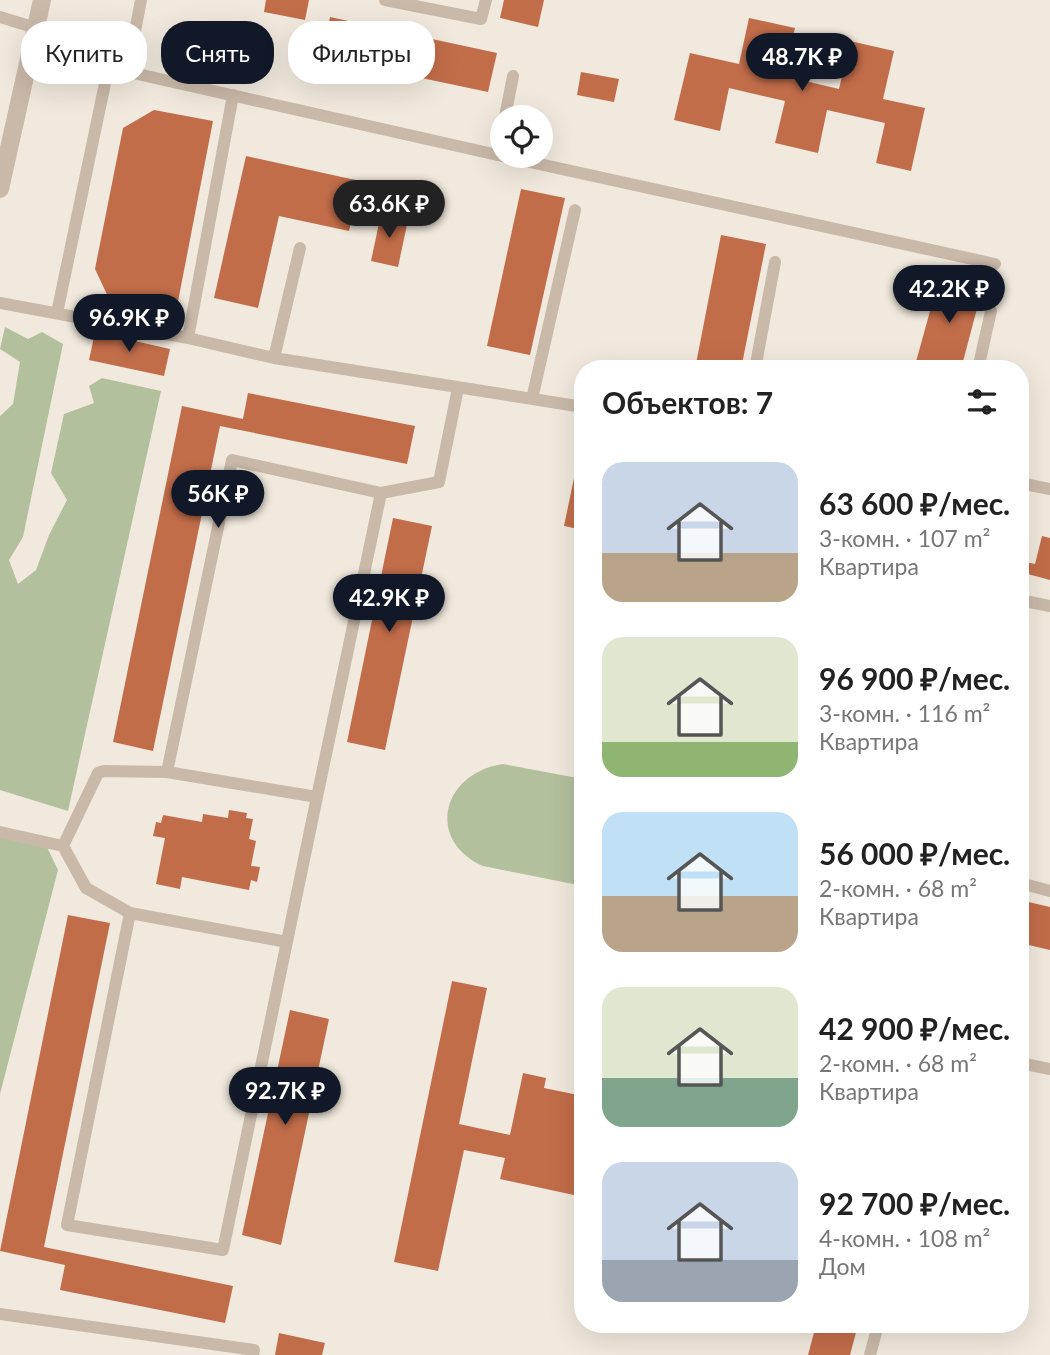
<!DOCTYPE html>
<html lang="ru">
<head>
<meta charset="utf-8">
<style>
  :root { --surface:#fff; --page:#f2f2f2; --text:#222; --muted:#767676; --accent:#111827 }
  body { margin:0; font-family:Lato,sans-serif; background:var(--page); color:var(--text); height:100vh; display:flex; flex-direction:column; font-size:26px; white-space:nowrap }
  * { box-sizing:border-box; margin:0 }
  p { font-size:23px; color:var(--muted) }
  .icon { flex:none; width:38px; height:38px; fill:none; stroke:currentColor; stroke-width:2; stroke-linecap:round; stroke-linejoin:round }
  .map { position:relative; flex:1; overflow:hidden }
  .sheet { position:absolute; left:574px; top:360px; width:455px; height:973px; display:flex; flex-direction:column; background:var(--surface); border-radius:28px; box-shadow:0 7px 28px #0002 }
  .sheet>* { flex:none }
  .hud { position:absolute; left:21px; top:21px; width:448px; height:63px; display:flex; gap:14px }
  .controls { position:absolute; left:490px; top:105px; display:grid; gap:14px }
  .controls a { display:grid; place-items:center; width:63px; height:63px; border-radius:50%; background:var(--surface); box-shadow:0 7px 28px #0002; font-size:35px }
  .price { position:absolute; translate:-50% -60px; padding:0 16px; border-radius:24px; background:var(--accent); color:#fff; font-size:23px; line-height:46px; filter:drop-shadow(0 2px 4px #0008) }
  .price::after { content:''; position:absolute; left:50%; top:42px; width:21px; height:16px; margin-left:-10px; background:inherit; clip-path:polygon(0 0,100% 0,50% 100%) }
  .price.selected { background:#222; color:#fff }
  ul { padding:0; list-style:none }
  li { display:flex; align-items:center; gap:21px; height:175px; padding:0 28px }
  li span { display:grid; place-items:center; flex:none; width:196px; height:140px; border-radius:21px; color:#555 }
  li>.icon { margin-inline-start:auto }
  span .icon { width:84px; height:84px; fill:#fffc; stroke-width:1 }
  li b { font-size:30px }
  h2 { display:flex; justify-content:space-between; align-items:center; height:84px; padding:0 28px; font-size:30px }
  .pill { padding:0 24px; border-radius:28px; background:var(--surface); box-shadow:0 7px 28px #0002; font-size:24px; line-height:63px }
  .pill.selected { background:var(--accent); color:#fff }
  .map>svg:first-child { display:block }
  .green { fill:#b3c09d }
  .building { fill:#c26d4a }
  .lines { fill:none; stroke-linecap:round; stroke-linejoin:round }
  .service { stroke:#c9b9a9; stroke-width:12 }
  .tertiary { stroke:#c9b9a9; stroke-width:18 }
</style>
</head>
<body>
<div class="map">
<svg width="1050" height="1355" viewBox="0 0 1050 1355">
  <rect width="100%" height="100%" fill="#f1e9dd"/>
  <path class="green" d="M5,327L28,339L42,332L63,344L23,537L9,560L18,584L36,570L49,535L67,500L51,473L64,414L94,403L89,386L102,378L161,391L68,811L0,790V416L13,404L20,362L0,349Z
    M503,764L583,779V886L483,866C425,840 442,773 503,764Z
    M0,827L46,845L58,870L0,1094Z"/>
  <path class="building" d="M266,0H309L305,20L264,12Z
    M504,0H544L538,27L500,18Z
    M330,17L497,53L488,92L322,57Z
    M749,18L795,28L784,76L839,89L850,41L894,51L883,99L925,108L911,171L876,163L885,123L827,110L818,153L775,143L785,101L729,88L720,131L674,120L690,53L739,64Z
    M581,72L619,79L614,102L577,95Z
    M154,110L213,121L175,317L111,303L95,269L123,128Z
    M246,156L360,181L349,231L279,216L258,308L214,298Z
    M521,189L565,198L530,355L487,346Z
    M381,214L408,220L398,267L371,261Z
    M721,235L766,244L741,369H695Z
    M940,275L983,286L961,369H914Z
    M95,332L170,349L164,376L89,360Z
    M248,393L415,426L407,464L220,426L153,751L113,742L182,406L243,419Z
    M574,478L583,480V530L564,526Z
    M393,518L432,526L385,750L347,742Z
    M1042,536L1050,538V580L1020,572V561L1035,564Z
    M229,810L247,813L246,818L253,819L249,839L256,841L251,866L260,867L257,882L251,880L249,890L182,877L180,889L156,884L165,838L153,836L156,822L161,823L163,815L202,822L203,814L228,818Z
    M1020,900L1050,907V950L1020,943Z
    M68,915L110,923L44,1247L233,1286L225,1323L60,1290L65,1265L0,1251Z
    M452,981L487,988L459,1124L510,1135L523,1073L546,1078L544,1088L583,1096V1197L500,1179L505,1158L464,1150L438,1271L394,1262Z
    M290,1010L329,1019L281,1245L242,1235Z
    M816,1325H858L850,1355H808Z
    M279,1333L325,1343L322,1355H275Z"/>
  <g class="lines">
    <path class="service" d="M385,0L481,19L486,0
      M0,17L36,28
      M31,50L502,156
      M127,73L141,0
      M505,117L513,76
      M499,155L502,135
      M503,156L995,264
      M0,303L188,338L274,358L583,407
      M57,313L108,69
      M188,338L233,95
      M274,358L300,248
      M755,369L775,262
      M978,369L991,311
      M532,399L575,210
      M1020,483L1050,489
      M1020,619L1025,601L1050,606
      M167,772L232,460L381,493L439,482L458,388
      M0,832L63,846L98,773L104,771L167,772L317,797L381,493
      M63,846L86,888L130,913L67,1225L223,1250L317,797
      M1020,883L1050,891
      M130,913L287,942
      M1020,1063L1050,1069
      M0,1314L254,1350L253,1355
      M870,1355L878,1325"/>
    <path class="tertiary" d="M0,189L42,0"/>
  </g>
</svg>
<div class="controls">
<a><svg class="icon" aria-label="locate" viewBox="0 0 24 24"><circle cx="12" cy="12" r="6"/><path d="M12 2v4M12 18v4M2 12h4M18 12h4"/></svg></a>
</div>
<b class="price" style="left:802px;top:93px">48.7K ₽</b>
<b class="price selected" style="left:389px;top:240px">63.6K ₽</b>
<b class="price" style="left:949px;top:325px">42.2K ₽</b>
<b class="price" style="left:129px;top:354px">96.9K ₽</b>
<b class="price" style="left:218px;top:530px">56K ₽</b>
<b class="price" style="left:389px;top:634px">42.9K ₽</b>
<b class="price" style="left:285px;top:1127px">92.7K ₽</b>
<div class="hud">
<a class="pill">Купить</a>
<a class="pill selected">Снять</a>
<a class="pill">Фильтры</a>
</div>
<section class="sheet">
<h2>Объектов: 7<svg class="icon" aria-label="filters" viewBox="0 0 24 24"><path d="M4 7h16M4 17h16"/><circle cx="9" cy="7" r="2"/><circle cx="15" cy="17" r="2"/></svg></h2>
<ul>
<li><span style="background:linear-gradient(#c9d6e8 65%,#b9a48a 0)"><svg class="icon" aria-label="home" viewBox="0 0 24 24"><path d="M3 11l9-7 9 7M6 9v11h12V9"/></svg></span><div><b>63 600 ₽/мес.</b><p>3-комн. · 107 m²</p><p>Квартира</p></div></li>
<li><span style="background:linear-gradient(#dfe7d0 75%,#8fb573 0)"><svg class="icon" aria-label="home" viewBox="0 0 24 24"><path d="M3 11l9-7 9 7M6 9v11h12V9"/></svg></span><div><b>96 900 ₽/мес.</b><p>3-комн. · 116 m²</p><p>Квартира</p></div></li>
<li><span style="background:linear-gradient(#bfe0f5 60%,#b9a48a 0)"><svg class="icon" aria-label="home" viewBox="0 0 24 24"><path d="M3 11l9-7 9 7M6 9v11h12V9"/></svg></span><div><b>56 000 ₽/мес.</b><p>2-комн. · 68 m²</p><p>Квартира</p></div></li>
<li><span style="background:linear-gradient(#dfe7d0 65%,#7fa58c 0)"><svg class="icon" aria-label="home" viewBox="0 0 24 24"><path d="M3 11l9-7 9 7M6 9v11h12V9"/></svg></span><div><b>42 900 ₽/мес.</b><p>2-комн. · 68 m²</p><p>Квартира</p></div></li>
<li><span style="background:linear-gradient(#c9d6e8 70%,#9aa5b1 0)"><svg class="icon" aria-label="home" viewBox="0 0 24 24"><path d="M3 11l9-7 9 7M6 9v11h12V9"/></svg></span><div><b>92 700 ₽/мес.</b><p>4-комн. · 108 m²</p><p>Дом</p></div></li>
</ul>
</section>
</div>
</body>
</html>
